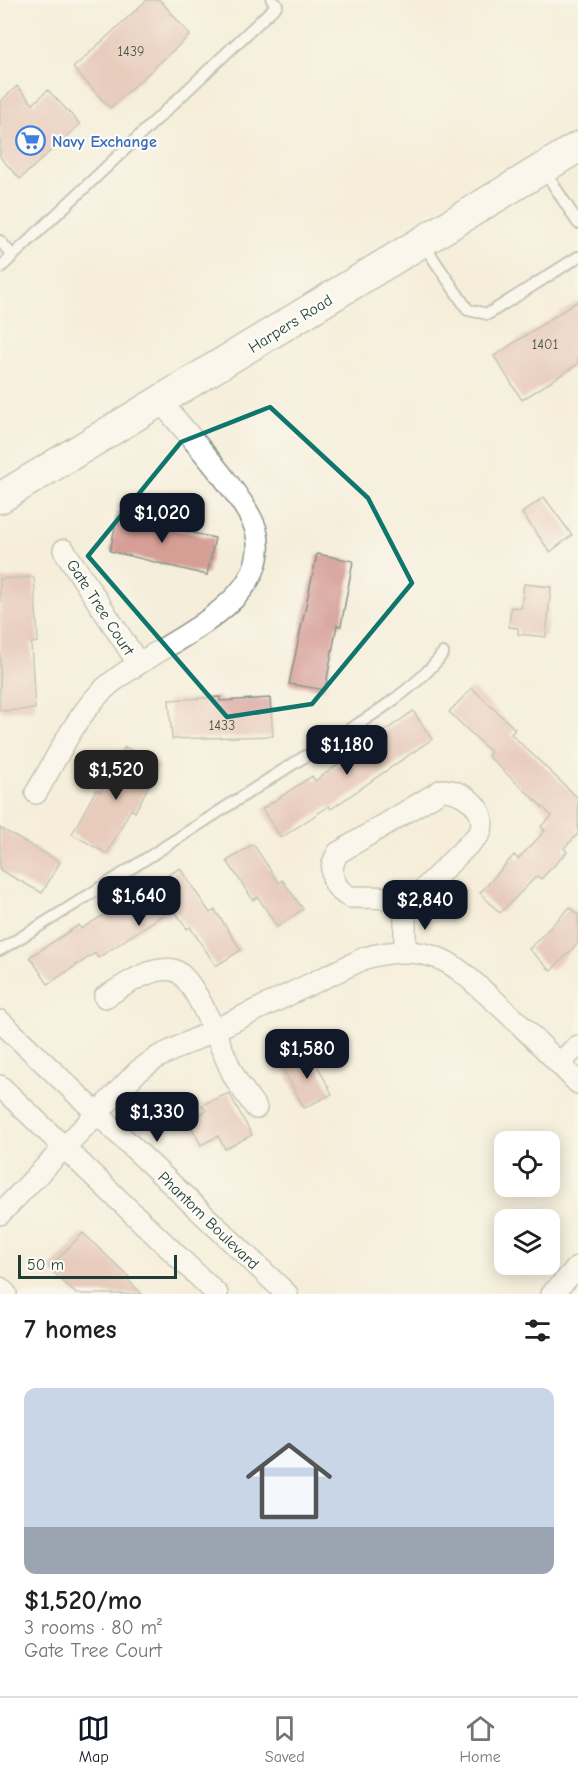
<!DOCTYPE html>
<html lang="en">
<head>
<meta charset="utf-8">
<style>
  :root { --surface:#fff; --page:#f2f2f2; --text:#202124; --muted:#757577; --line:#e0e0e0; --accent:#111827 }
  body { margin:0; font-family:"Comic Neue",sans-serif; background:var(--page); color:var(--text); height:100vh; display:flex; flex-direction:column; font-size:22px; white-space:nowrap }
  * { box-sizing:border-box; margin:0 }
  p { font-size:20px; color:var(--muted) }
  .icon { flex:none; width:33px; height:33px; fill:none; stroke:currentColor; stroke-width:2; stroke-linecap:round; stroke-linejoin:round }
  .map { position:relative; height:1294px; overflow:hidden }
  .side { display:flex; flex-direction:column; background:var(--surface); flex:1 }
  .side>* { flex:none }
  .fabs { position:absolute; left:494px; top:1131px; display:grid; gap:12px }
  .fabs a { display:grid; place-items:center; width:66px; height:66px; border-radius:12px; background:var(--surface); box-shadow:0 3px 15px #0003; font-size:30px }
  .scale { position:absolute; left:18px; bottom:15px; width:159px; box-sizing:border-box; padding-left:6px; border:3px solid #1f3d34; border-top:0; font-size:16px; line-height:21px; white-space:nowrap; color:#1f3d34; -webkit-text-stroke:4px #fdfcf7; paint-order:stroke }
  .price { position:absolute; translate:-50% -51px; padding:0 14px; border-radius:12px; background:var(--accent); color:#fff; font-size:20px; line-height:39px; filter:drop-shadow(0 2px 3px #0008) }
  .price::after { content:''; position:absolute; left:50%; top:36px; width:18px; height:14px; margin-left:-9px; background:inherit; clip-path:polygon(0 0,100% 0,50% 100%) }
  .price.current { background:#222; color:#fff }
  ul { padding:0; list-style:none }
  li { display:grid; align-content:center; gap:12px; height:318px; padding:0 24px }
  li+li { border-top:2px solid var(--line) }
  li span { display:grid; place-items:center; height:186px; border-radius:12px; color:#555 }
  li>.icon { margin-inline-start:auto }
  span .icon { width:108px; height:108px; fill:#fffc; stroke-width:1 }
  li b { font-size:26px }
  h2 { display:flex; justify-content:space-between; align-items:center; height:72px; padding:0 24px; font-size:26px }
  .tabs { display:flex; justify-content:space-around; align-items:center; height:84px; border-top:2px solid var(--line); background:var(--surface); font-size:16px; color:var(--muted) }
  .tabs a { display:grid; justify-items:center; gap:3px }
  .tabs .current { color:var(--accent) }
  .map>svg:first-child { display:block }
  .building { fill:#d59f96 }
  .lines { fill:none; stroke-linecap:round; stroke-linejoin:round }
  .lane-casing { stroke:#8a9688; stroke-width:14 }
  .street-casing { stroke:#8a9688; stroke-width:24 }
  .secondary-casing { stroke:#8a9688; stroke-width:33 }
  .lane { stroke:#fff; stroke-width:10 }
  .street { stroke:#fff; stroke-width:21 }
  .secondary { stroke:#fff; stroke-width:30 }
  .marked { fill:none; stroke:#0f766e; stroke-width:4.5; stroke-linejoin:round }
  .labels { text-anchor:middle; stroke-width:4.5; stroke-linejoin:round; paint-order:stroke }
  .number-label { font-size:14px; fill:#4c564c }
  .shop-label { font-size:16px; font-weight:bold; fill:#366cbe; stroke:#fdfcf7; text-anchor:start }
  .street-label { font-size:16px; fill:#1f3d34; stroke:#fdfcf7 }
</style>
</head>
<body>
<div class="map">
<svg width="578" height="1294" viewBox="0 0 578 1294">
  <rect width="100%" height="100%" fill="#fdfcf7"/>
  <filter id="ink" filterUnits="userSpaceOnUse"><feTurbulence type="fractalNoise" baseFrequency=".0167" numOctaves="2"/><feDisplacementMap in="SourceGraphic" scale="12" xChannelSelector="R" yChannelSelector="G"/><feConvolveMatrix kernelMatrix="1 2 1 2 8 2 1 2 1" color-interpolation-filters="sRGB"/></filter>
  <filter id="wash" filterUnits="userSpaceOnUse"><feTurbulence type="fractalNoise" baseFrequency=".008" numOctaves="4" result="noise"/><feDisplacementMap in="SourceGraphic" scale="24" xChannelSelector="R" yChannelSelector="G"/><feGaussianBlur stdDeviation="1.35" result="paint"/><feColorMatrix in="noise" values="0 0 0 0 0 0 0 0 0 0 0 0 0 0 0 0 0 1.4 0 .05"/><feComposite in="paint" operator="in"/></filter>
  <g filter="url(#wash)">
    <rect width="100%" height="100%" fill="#f5eedb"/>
    <g id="blocks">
      <path class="building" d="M147,0H160L190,35L110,108L73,68Z
        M17,86L33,104L48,90L80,124L20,179L0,157V102Z
        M578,301V364L522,400L494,356Z
        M544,497L572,535L550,552L522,513Z
        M118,512L167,523L166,527L215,538L207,575L110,551Z
        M317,554L353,561L341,626L337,625L325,690L289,684Z
        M34,577L38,642L31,643L35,709L0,711V579Z
        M524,584L551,587L546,637L518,634V628L509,627L511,607L521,608Z
        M472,688L515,729L511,734L578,798V834L564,848L567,852L541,879L537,876L500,913L480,893L514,855L518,859L545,831L541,826L552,816L488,756L491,752L449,712Z
        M220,697V701L270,698L273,736L172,739L169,700Z
        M413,711L432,739L331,809L329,806L281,838L262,809L312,776L315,781Z
        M125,747L159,766L135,812L131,809L107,854L72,834L96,790L101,792Z
        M0,828L60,862L42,893L0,870Z
        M253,844L279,883L282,880L303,909L277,927L258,897L253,900L227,861Z
        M180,868L210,913L215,910L241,950L216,966L190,927L187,929L173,908L98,958L95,953L48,984L30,957L79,925L81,929Z
        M570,907L578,915V943L551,971L529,949Z
        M310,1051L332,1094L304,1108L282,1066Z
        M229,1093L252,1135L225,1149L218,1136L201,1145L188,1120L206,1111L202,1105Z
        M83,1233L129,1277L127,1279L142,1294H76L49,1268Z"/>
    </g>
  </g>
  <g filter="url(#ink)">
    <use href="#blocks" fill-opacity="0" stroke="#8a9688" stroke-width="1.5"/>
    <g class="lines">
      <defs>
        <path id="lane" d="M544,170L578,223
          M0,241L13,256
          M422,242L468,310L488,314L578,257
          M0,268L277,5L272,0
          M0,950C97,892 190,830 285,769C333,738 410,699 443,653"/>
        <path id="street" d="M64,550L138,663
          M442,790C464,790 489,810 480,833L415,898L350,897C332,888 327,870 338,853Z
          M36,793C56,760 73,721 100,693C145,646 277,610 256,530C247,499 184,430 161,402
          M405,951V915L415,898
          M105,997C124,986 150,966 173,970C196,975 223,1056 235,1078C241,1088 249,1098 256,1108
          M0,1021L287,1294
          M559,1063L578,1046
          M0,1086L217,1294
          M0,1214L138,1071L158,1057L365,958C389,951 414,949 438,958C458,966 473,982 489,996C521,1024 549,1053 578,1083
          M0,1288L6,1294
          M552,1294L578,1267"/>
        <path id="secondary" d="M0,498L578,147"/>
      </defs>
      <use href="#lane" class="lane-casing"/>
      <use href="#street" class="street-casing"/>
      <use href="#secondary" class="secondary-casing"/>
      <use href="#lane" class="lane"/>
      <use href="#street" class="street"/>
      <use href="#secondary" class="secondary"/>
    </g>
  </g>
  <path d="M0 0H578V1294H0ZM270,407L368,498L412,583L312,704L227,717L88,556L181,442Z" fill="#f5eedb" fill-opacity=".55" fill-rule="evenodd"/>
  <path class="marked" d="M270,407L368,498L412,583L312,704L227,717L88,556L181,442Z"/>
  <defs>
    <symbol id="supermarket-ring" viewBox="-11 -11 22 22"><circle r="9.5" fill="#fdfcf7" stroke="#3f7fe0" stroke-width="1.5"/><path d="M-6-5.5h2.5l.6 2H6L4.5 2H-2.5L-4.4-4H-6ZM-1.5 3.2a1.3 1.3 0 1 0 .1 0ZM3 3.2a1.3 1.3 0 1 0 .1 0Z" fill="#3f7fe0"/></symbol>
  </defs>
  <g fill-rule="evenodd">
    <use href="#supermarket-ring" x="14" y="124" width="33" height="33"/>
  </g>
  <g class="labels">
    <g class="number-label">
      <text x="131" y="56">1439</text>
      <text x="545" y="349">1401</text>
      <text x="222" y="730">1433</text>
    </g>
    <g class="shop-label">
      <text x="52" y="147">Navy Exchange</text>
    </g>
    <g class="street-label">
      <text transform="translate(290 323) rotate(-32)" y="6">Harpers Road</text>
      <text transform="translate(101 607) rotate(57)" y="6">Gate Tree Court</text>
      <text transform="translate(209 1220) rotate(44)" y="6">Phantom Boulevard</text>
    </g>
  </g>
</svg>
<div class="fabs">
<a><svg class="icon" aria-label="locate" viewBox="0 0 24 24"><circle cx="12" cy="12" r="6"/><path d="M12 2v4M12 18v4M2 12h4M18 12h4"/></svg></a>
<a><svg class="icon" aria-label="layers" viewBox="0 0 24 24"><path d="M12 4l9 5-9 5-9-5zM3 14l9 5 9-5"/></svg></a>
</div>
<div class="scale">50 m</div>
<b class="price" style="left:162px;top:544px">$1,020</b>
<b class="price" style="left:347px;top:776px">$1,180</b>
<b class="price current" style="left:116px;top:801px">$1,520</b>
<b class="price" style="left:139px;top:927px">$1,640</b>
<b class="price" style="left:425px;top:931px">$2,840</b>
<b class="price" style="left:307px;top:1080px">$1,580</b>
<b class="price" style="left:157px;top:1143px">$1,330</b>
</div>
<section class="side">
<h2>7 homes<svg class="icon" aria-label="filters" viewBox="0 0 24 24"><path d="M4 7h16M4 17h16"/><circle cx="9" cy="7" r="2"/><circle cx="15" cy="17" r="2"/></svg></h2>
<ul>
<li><span style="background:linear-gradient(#c9d6e8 75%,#9aa5b1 0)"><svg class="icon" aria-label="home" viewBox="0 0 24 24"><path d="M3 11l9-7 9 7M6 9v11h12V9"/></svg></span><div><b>$1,520/mo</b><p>3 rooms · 80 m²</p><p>Gate Tree Court</p></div></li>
</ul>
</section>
<nav class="tabs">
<a class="current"><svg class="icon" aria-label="map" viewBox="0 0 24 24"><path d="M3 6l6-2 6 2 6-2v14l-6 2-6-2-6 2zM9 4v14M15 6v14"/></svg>Map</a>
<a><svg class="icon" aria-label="saved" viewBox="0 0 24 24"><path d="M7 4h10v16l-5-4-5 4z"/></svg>Saved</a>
<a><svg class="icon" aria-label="home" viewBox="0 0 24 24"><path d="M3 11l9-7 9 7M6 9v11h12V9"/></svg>Home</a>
</nav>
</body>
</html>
